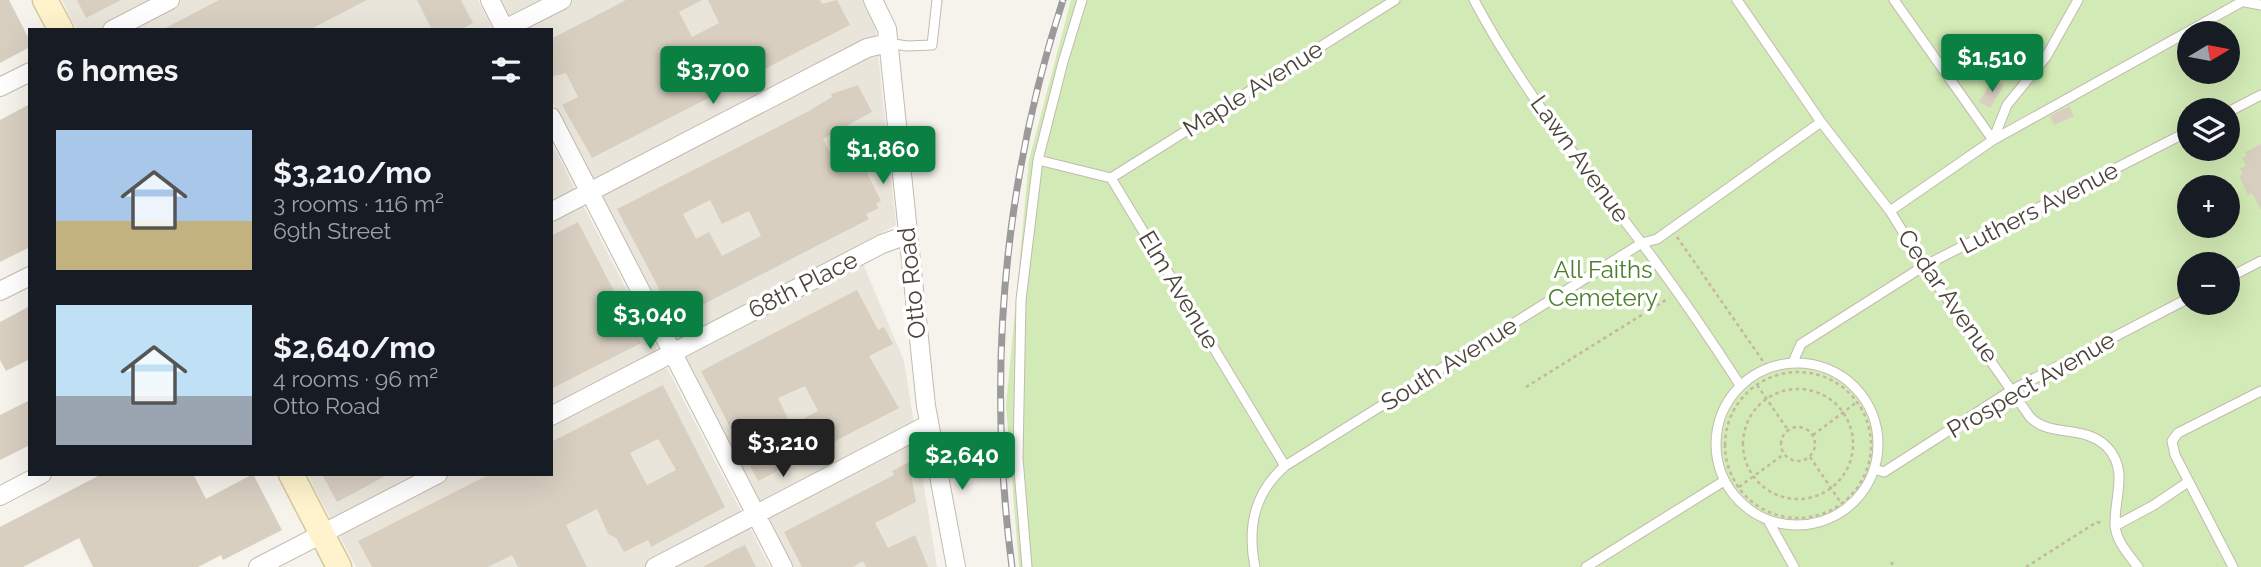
<!DOCTYPE html>
<html lang="en">
<head>
<meta charset="utf-8">
<style>
  :root { --surface:#171b24; --page:#20242c; --text:#f1f3f6; --muted:#9ea1a6; --accent:#0b8043 }
  body { margin:0; font-family:Raleway,sans-serif; background:var(--page); color:var(--text); height:100vh; display:flex; flex-direction:column; font-size:26px; white-space:nowrap }
  * { box-sizing:border-box; margin:0 }
  p { font-size:23px; color:var(--muted) }
  .icon { flex:none; width:38px; height:38px; fill:none; stroke:currentColor; stroke-width:2; stroke-linecap:round; stroke-linejoin:round }
  .map { position:relative; flex:1; overflow:hidden }
  .side { position:absolute; left:28px; top:28px; width:525px; height:448px; display:flex; flex-direction:column; background:var(--surface); border-radius:0px; box-shadow:0 7px 28px #0002 }
  .side>* { flex:none }
  .needle { width:46px; rotate:80deg }
  .controls { position:absolute; left:2177px; top:21px; display:grid; gap:14px }
  .controls a { display:grid; place-items:center; width:63px; height:63px; border-radius:50%; background:var(--surface); box-shadow:0 7px 28px #0002; font-size:35px }
  .price { position:absolute; translate:-50% -60px; padding:0 16px; border-radius:7px; background:var(--accent); color:#fff; font-size:23px; line-height:46px; filter:drop-shadow(0 2px 4px #0008) }
  .price::after { content:''; position:absolute; left:50%; top:42px; width:21px; height:16px; margin-left:-10px; background:inherit; clip-path:polygon(0 0,100% 0,50% 100%) }
  .price.current { background:#222; color:#fff }
  ul { padding:0; list-style:none }
  li { display:flex; align-items:center; gap:21px; height:175px; padding:0 28px }
  li span { display:grid; place-items:center; flex:none; width:196px; height:140px; border-radius:0px; color:#555 }
  li>.icon { margin-inline-start:auto }
  span .icon { width:84px; height:84px; fill:#fffc; stroke-width:1 }
  li b { font-size:30px }
  h2 { display:flex; justify-content:space-between; align-items:center; height:84px; padding:0 28px; font-size:30px }
  .map>svg:first-child { display:block }
  .residential { fill:#eae5da }
  .green { fill:#d2eab5; fill-rule:evenodd }
  .building { fill:#d8cfc1; fill-rule:evenodd }
  .lines { fill:none; stroke-linecap:round; stroke-linejoin:round }
  .service-casing { stroke:#c2bbae; stroke-width:11 }
  .minor-casing { stroke:#c2bbae; stroke-width:20 }
  .secondary-casing { stroke:#d6c79b; stroke-width:27 }
  .path { stroke:#c4b79f; stroke-width:2.5; stroke-dasharray:3.5 3.5; stroke-linecap:butt }
  .service { stroke:#fff; stroke-width:9 }
  .minor { stroke:#fff; stroke-width:18 }
  .secondary { stroke:#fff3cd; stroke-width:24 }
  .rail-casing { stroke:#9a9a9a; stroke-width:7 }
  .rail { stroke:#fff; stroke-width:4.5; stroke-dasharray:13; stroke-linecap:butt }
  .labels { text-anchor:middle; stroke-width:7; stroke-linejoin:round; paint-order:stroke }
  .street-label { font-size:24px; fill:#4b4439; stroke:#fff }
  .park-label { font-size:24px; fill:#4a7f2a; stroke:#fff }
</style>
</head>
<body>
<div class="map">
<svg width="2261" height="567" viewBox="0 0 2261 567">
  <rect width="100%" height="100%" fill="#f6f3ec"/>
  <path class="residential" d="M62,0H478L493,30H77Z
    M500,0H862L875,25L896,225L856,247L904,361L937,567H793L551,99V30H515Z
    M551,142L645,326L770,567H356L307,474H551Z"/>
  <path class="green" d="M1071,0H2261V567H1019L1006,406L1029,160ZM2189,33H2228V72H2189ZM2189,110H2228V149H2189ZM2189,187H2228V226H2189ZM2189,264H2228V303H2189Z"/>
  <path class="building" d="M0,0H9L30,41V47L0,63Z
    M77,0H121L86,18Z
    M219,0H367L309,30H162Z
    M417,0H461L473,23L460,30H432Z
    M626,0H702L679,12L692,37L719,23L708,0H820L822,4L837,0L850,25L592,158L562,105L578,97L566,73L551,77V39Z
    M1993,79L2004,85L1990,108L1979,102Z
    M858,85L872,112L823,139L839,170L860,159L881,201L876,204L879,208L866,214L869,219L675,319L617,209L807,112L832,97L831,94ZM710,200L722,224L749,211L761,236L722,256L709,232L696,239L683,214Z
    M30,104V247L0,262V120Z
    M2069,106L2074,116L2054,125L2050,116Z
    M2261,144V210L2252,193L2248,195L2239,176L2243,174L2240,168L2246,166L2242,158L2247,156L2245,152Z
    M578,222L641,343L551,389V236Z
    M857,290L878,330L884,327L893,344L869,356L899,408L758,481L701,371ZM805,386L818,411L791,425L778,398Z
    M30,306V359L6,371L0,360V322Z
    M663,385L725,507L651,547L648,540L624,552L616,538L608,534L597,509L566,525L587,567H518L512,555L488,567H372L358,541L490,474H551V442ZM658,439L676,470L647,485L630,453Z
    M30,400V445L0,460V415Z
    M909,462L916,502L875,523L888,548L915,535L928,567H866L863,561L853,567H802L784,532L894,475L892,471Z
    M102,474H193L206,499L253,474L282,530L223,560L221,555L198,567H93L79,538L23,567H0V527Z
    M322,474H389L337,502Z
    M745,545L756,567H703L734,550Z"/>
  <g class="lines">
    <defs>
      <path id="service" d="M1474,0C1520,87 1583,166 1643,245C1677,290 1709,337 1740,385
        M1737,0L1821,122L1890,211L1924,266L2030,417C2050,438 2085,424 2107,447C2129,470 2114,498 2115,525C2116,541 2129,555 2138,567
        M1894,0L1993,140
        M2245,2L2261,5
        M888,43L907,46L932,45L937,0
        M2228,112L2261,95
        M1993,140L2007,105L2046,57L2078,0
        M1038,160L1111,178L1285,466
        M1111,178L1395,0
        M1890,211L1993,140L2245,0
        M2228,278L2261,261
        M1793,362L1801,344L1924,266L2189,131
        M1716 444a81 81 0 1 1 162 0a81 81 0 1 1-162 0Z
        M1874,469L1884,472L2012,390L2189,298
        M1769,522L1794,567
        M2115,526L2154,505L2188,482
        M1027,567L1018,458L1021,300L1038,160L1063,62L1082,0
        M1255,567C1247,527 1254,493 1285,466L1642,243L1657,239L1821,122
        M1586,567L1724,481
        M2233,567L2175,455L2172,441L2178,433L2261,391"/>
      <path id="minor" d="M490,0L505,30
        M873,0L887,29L926,406L956,567
        M112,30L170,0
        M503,30L562,0
        M0,87L30,72
        M551,117L783,567
        M551,212L867,48L888,43
        M0,291L30,276
        M551,416L882,244L907,235
        M0,496L42,474
        M258,567L438,474
        M655,567L929,424"/>
      <path id="secondary" d="M45,0L61,30
        M291,474L339,567"/>
    </defs>
    <use href="#service" class="service-casing"/>
    <use href="#minor" class="minor-casing"/>
    <use href="#secondary" class="secondary-casing"/>
    <path class="path" d="M1677,237L1767,367
      M1725 445a73 73 0 1 1 146 0a73 73 0 1 1-146 0Z
      M1757,385L1788,430
      M1526,387L1669,298
      M1743 444a55 55 0 1 1 110 0a55 55 0 1 1-110 0Z
      M1781 444a17 17 0 1 1 34 0a17 17 0 1 1-34 0Z
      M1813,435L1857,402
      M1810,457L1841,503
      M1739,487L1784,454
      M1891,562L1895,567
      M2026,567L2097,522L2102,523"/>
    <use href="#service" class="service"/>
    <use href="#minor" class="minor"/>
    <use href="#secondary" class="secondary"/>
    <defs>
      <path id="rail" d="M1012,567C987,375 1003,184 1063,0"/>
    </defs>
    <use href="#rail" class="rail-casing"/>
    <use href="#rail" class="rail"/>
  </g>
  <g class="labels">
    <g class="street-label">
      <text transform="translate(1253 89) rotate(-32)" y="8">Maple Avenue</text>
      <text transform="translate(1580 159) rotate(54)" y="8">Lawn Avenue</text>
      <text transform="translate(2039 208) rotate(-27)" y="8">Luthers Avenue</text>
      <text transform="translate(912 283) rotate(-96)" y="8">Otto Road</text>
      <text transform="translate(803 285) rotate(-27)" y="8">68th Place</text>
      <text transform="translate(1179 290) rotate(59)" y="8">Elm Avenue</text>
      <text transform="translate(1948 296) rotate(55)" y="8">Cedar Avenue</text>
      <text transform="translate(1449 364) rotate(-32)" y="8">South Avenue</text>
      <text transform="translate(2031 385) rotate(-30)" y="8">Prospect Avenue</text>
    </g>
    <g class="park-label">
      <text x="1603" y="278">All Faiths<tspan x="1603" dy="28">Cemetery</tspan></text>
    </g>
  </g>
</svg>
<div class="controls">
<a><svg class="needle" viewBox="-14 -14 28 28"><path d="M0-13l5 13h-10z" fill="#e53935"/><path d="M0 13l5-13h-10z" fill="#9ea1a6"/></svg></a>
<a><svg class="icon" aria-label="layers" viewBox="0 0 24 24"><path d="M12 4l9 5-9 5-9-5zM3 14l9 5 9-5"/></svg></a>
<a>+</a>
<a>−</a>
</div>
<b class="price" style="left:1992px;top:94px">$1,510</b>
<b class="price" style="left:713px;top:106px">$3,700</b>
<b class="price" style="left:883px;top:186px">$1,860</b>
<b class="price" style="left:650px;top:351px">$3,040</b>
<b class="price current" style="left:783px;top:479px">$3,210</b>
<b class="price" style="left:962px;top:492px">$2,640</b>
<section class="side">
<h2>6 homes<svg class="icon" aria-label="filters" viewBox="0 0 24 24"><path d="M4 7h16M4 17h16"/><circle cx="9" cy="7" r="2"/><circle cx="15" cy="17" r="2"/></svg></h2>
<ul>
<li><span style="background:linear-gradient(#a9c7e8 65%,#c2b280 0)"><svg class="icon" aria-label="home" viewBox="0 0 24 24"><path d="M3 11l9-7 9 7M6 9v11h12V9"/></svg></span><div><b>$3,210/mo</b><p>3 rooms · 116 m²</p><p>69th Street</p></div></li>
<li><span style="background:linear-gradient(#bfe0f5 65%,#9aa5b1 0)"><svg class="icon" aria-label="home" viewBox="0 0 24 24"><path d="M3 11l9-7 9 7M6 9v11h12V9"/></svg></span><div><b>$2,640/mo</b><p>4 rooms · 96 m²</p><p>Otto Road</p></div></li>
</ul>
</section>
</div>
</body>
</html>
